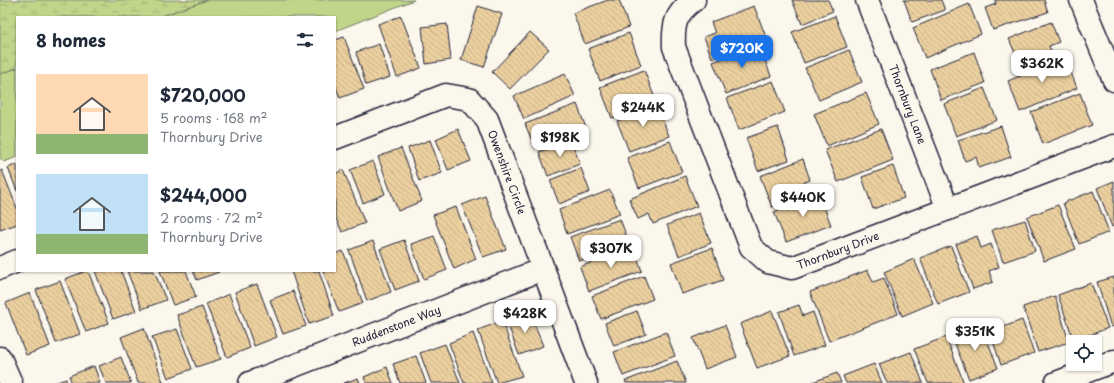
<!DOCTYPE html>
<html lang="en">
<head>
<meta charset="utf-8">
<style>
  :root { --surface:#fff; --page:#f2f2f3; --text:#1f2937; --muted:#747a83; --accent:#1a73e8 }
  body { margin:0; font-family:"Playpen Sans",sans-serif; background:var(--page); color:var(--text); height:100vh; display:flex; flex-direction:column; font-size:15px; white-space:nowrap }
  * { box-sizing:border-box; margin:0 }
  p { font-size:13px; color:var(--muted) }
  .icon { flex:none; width:22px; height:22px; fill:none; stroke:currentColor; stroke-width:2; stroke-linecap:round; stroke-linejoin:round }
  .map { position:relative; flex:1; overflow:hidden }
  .side { position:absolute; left:16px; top:16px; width:320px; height:256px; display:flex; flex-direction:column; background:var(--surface); border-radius:0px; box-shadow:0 1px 3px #0004 }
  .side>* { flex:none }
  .fabs { position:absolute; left:1066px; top:335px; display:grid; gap:8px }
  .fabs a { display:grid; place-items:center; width:36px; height:36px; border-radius:0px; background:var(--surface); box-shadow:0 1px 3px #0004; font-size:20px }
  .price { position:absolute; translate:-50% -34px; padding:0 9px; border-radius:8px; background:#fff; color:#222; font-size:13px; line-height:26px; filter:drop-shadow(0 1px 2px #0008) }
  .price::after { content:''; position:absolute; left:50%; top:24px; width:12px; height:9px; margin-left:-6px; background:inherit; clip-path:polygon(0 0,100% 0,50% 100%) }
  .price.active { background:var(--accent); color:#fff }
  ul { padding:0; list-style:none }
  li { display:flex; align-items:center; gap:12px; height:100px; padding:0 20px }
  li span { display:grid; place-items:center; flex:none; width:112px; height:80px; border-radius:0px; color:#555 }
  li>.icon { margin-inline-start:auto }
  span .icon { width:48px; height:48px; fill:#fffc; stroke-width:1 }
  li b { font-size:17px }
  h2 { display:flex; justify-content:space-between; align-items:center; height:48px; padding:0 20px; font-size:17px }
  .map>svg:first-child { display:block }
  .green { fill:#c1d58a; stroke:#727c62 }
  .wetland { fill:url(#wetland-marsh); stroke:#727c62 }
  .building { fill:url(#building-back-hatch); stroke:#22223b }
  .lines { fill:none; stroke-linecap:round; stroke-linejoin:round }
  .minor-casing { stroke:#22223b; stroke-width:25 }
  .minor { stroke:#fbf7ec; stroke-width:22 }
  .labels { text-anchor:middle; stroke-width:4; stroke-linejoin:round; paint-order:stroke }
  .street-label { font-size:11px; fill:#22223b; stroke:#fbf7ec }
</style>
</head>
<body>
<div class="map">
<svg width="1114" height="383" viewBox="0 0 1114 383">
  <defs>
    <pattern id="wetland-marsh" width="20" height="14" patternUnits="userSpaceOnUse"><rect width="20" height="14" fill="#c1d58a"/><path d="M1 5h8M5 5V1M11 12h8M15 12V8" fill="none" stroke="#a6b778"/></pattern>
    <pattern id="building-back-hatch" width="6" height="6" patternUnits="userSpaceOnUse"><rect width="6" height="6" fill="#ebd09f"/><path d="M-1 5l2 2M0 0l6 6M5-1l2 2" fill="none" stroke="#c9b28a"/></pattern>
  </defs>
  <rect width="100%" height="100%" fill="#fbf7ec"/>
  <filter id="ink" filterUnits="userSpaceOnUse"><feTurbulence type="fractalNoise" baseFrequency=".025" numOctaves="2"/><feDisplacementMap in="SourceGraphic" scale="8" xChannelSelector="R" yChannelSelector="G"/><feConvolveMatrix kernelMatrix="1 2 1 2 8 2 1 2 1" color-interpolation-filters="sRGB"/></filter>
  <g filter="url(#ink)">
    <path class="green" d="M207,0H414L335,31V17H159Z
      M17,68V157L4,162L0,158V74Z"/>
    <path class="wetland" d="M0,0H207L159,17H17V68L0,74Z"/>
    <path class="building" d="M608,0H619L629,27L585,44L573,13Z
      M792,0H828L833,11L802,24Z
      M904,0H941L945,10L912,22Z
      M995,0H1044L1048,12L993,30L985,8L996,4Z
      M969,4L981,34L925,58L913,28Z
      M478,6L502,14L484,67L461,60Z
      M754,6L766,37L712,58L704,37L715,33L711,22Z
      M401,16L421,68L397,77L378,24Z
      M835,16L847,47L804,63L792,32Z
      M1051,22L1059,42L1049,46L1053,56L1022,69L1009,39Z
      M447,24L451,60L426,64L422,27Z
      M530,32L549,49L510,89L492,72Z
      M629,33L641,65L600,81L588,49Z
      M344,37L364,89L340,98L335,84V40Z
      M379,44L390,77L366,85L356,52Z
      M759,45L771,76L726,94L713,62Z
      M849,50L862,82L819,100L805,68Z
      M974,52L985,83L941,100L930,69Z
      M1065,57L1077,88L1020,112L1008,81Z
      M644,70L656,101L612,118L600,87Z
      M565,74L575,96L524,119L514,96Z
      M773,81L785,112L739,130L727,98Z
      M984,88L997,120L956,136L944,104Z
      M866,93L879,124L827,146L814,114Z
      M1080,93L1092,125L1043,144L1031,112Z
      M577,104L586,128L535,148L525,124Z
      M657,106L669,136L629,151L617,121Z
      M1001,126L1011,157L979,168L976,157L965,161L958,140Z
      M778,127L789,160L758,171L746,138Z
      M458,129L471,161L448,170L436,139Z
      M881,129L893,160L838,182L825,150Z
      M430,140L442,173L419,181L408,148Z
      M571,140L580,164L548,176L539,152Z
      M670,141L682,172L639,188L627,158Z
      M401,148L422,201L398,211L378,157Z
      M803,159L810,180L800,184L804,194L772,207L760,176Z
      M373,161L385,194L363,203L350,170Z
      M17,164V191L8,168Z
      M893,166L904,198L873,209L862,177Z
      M581,168L590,192L559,204L550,180Z
      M2,170L17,208V224L0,230V171Z
      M343,170L365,223L342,232L335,216V174Z
      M685,176L697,206L653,224L649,214L638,219L629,199Z
      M1114,181V226L1112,227L1097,188Z
      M610,190L620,214L567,234L559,210Z
      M1093,191L1109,232L1079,244L1063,203Z
      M819,194L831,225L786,242L774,212Z
      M485,196L506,249L483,257L462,205Z
      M1058,205L1076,249L1044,261L1027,217Z
      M456,207L476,259L454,269L433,215Z
      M699,213L711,243L679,256L667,225Z
      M620,219L629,243L579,261L570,237Z
      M1025,220L1035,251L1003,262L992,230Z
      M434,236L447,270L424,279L411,244Z
      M977,236L981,248L991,244L999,267L989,271L993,282L973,289L956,244Z
      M404,240L419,281L395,290L380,249Z
      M373,241L391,292L367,301L349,250Z
      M633,246L642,271L589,291L580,267Z
      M951,246L969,292L938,304L920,258Z
      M712,248L723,280L682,294L671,263Z
      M343,251L363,303L339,312L323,271H335V254Z
      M914,259L933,303L902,316L884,272Z
      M868,270L873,282L884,278L898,314L829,341L810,292Z
      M86,271H88L109,323L86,332L65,279Z
      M95,271H121L136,311L113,319Z
      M127,271H154L166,300L142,309Z
      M160,271H186L196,297L173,305Z
      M193,271H219V272L197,280Z
      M291,271H319L334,316L309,324Z
      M644,276L653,299L601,319L592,296Z
      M1114,277V326L1111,327L1097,282Z
      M60,281L80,334L56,343L36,290Z
      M1091,283L1108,328L1074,341L1058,295Z
      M257,284L277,337L254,346L235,292Z
      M293,291L306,326L283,334L270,300Z
      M30,293L50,346L26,355L6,303Z
      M229,294L250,348L227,357L206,304Z
      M1055,296L1069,342L1038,352L1023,307Z
      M799,305L803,316L813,312L825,345L794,356L779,312Z
      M202,307L221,359L196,367L177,315Z
      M637,311L646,334L614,346L605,323Z
      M772,311L790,356L757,368L740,324Z
      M530,313L543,346L519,355L507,322Z
      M1022,320L1034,353L1001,365L990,332Z
      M502,321L522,376L497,383L478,330Z
      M981,324L998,368L969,379L952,336Z
      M725,325L737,357L705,369L693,338Z
      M144,328L163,382L160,383H138L121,337Z
      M177,329L192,369L168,378L152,337Z
      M666,332L675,356L623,376L614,352Z
      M473,333L492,383H464L449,343Z
      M946,337L964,383H928L914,349Z
      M445,344L460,383H431L420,353Z
      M911,352L923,383H887L879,364Z
      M416,356L426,383H400L393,364Z
      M121,357L131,383H106L99,366Z
      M677,361L686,383H626L625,381Z
      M874,364L882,383H846L843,376Z
      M94,366L100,383H72L69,376Z
      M387,367L393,383H366L364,377Z
      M837,373L841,383H810Z
      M358,378L360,383H344Z
      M66,379L67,383H54Z"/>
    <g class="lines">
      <defs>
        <g id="minor">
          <path id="s1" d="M694,0C675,14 673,24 674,47L751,247L768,262L792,268L1114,146"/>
          <path id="s2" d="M867,0L948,209"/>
          <path d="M1081,0L1114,80"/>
          <path id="s3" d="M335,138L446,95L469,99L487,119L586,383"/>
          <path d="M0,268L17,261"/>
          <path d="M0,358L11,383"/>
          <path id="s4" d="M250,383L543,269"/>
          <path d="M1056,383L1114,361"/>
        </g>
      </defs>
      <use href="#minor" class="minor-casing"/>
      <use href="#minor" class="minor"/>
    </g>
  </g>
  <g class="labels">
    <g class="street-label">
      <text dy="4" stroke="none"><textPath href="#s2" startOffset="112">Thornbury Lane</textPath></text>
      <text dy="4" stroke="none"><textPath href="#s3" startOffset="226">Owenshire Circle</textPath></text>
      <text dy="4" stroke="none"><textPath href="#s1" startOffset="365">Thornbury Drive</textPath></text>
      <text dy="4" stroke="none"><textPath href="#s4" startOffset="157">Ruddenstone Way</textPath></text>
    </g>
  </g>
</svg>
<div class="fabs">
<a><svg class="icon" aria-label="locate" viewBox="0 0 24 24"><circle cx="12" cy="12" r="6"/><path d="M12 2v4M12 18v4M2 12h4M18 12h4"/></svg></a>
</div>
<b class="price active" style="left:742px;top:69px">$720K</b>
<b class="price" style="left:1042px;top:84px">$362K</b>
<b class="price" style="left:643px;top:128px">$244K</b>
<b class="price" style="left:560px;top:158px">$198K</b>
<b class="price" style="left:803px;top:218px">$440K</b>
<b class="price" style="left:611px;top:269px">$307K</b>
<b class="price" style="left:525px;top:334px">$428K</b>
<b class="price" style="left:975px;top:352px">$351K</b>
<section class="side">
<h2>8 homes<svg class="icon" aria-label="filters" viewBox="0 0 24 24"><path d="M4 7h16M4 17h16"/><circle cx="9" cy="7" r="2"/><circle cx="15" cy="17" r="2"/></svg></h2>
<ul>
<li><span style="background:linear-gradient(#ffd9b3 75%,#8fb573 0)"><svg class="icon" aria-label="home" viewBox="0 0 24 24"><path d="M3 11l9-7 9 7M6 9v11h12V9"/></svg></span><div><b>$720,000</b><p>5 rooms · 168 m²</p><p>Thornbury Drive</p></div></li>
<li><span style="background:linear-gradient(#bfe0f5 75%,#8fb573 0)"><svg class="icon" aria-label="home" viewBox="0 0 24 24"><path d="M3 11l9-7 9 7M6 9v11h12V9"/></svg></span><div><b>$244,000</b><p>2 rooms · 72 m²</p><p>Thornbury Drive</p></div></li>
</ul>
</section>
</div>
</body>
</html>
